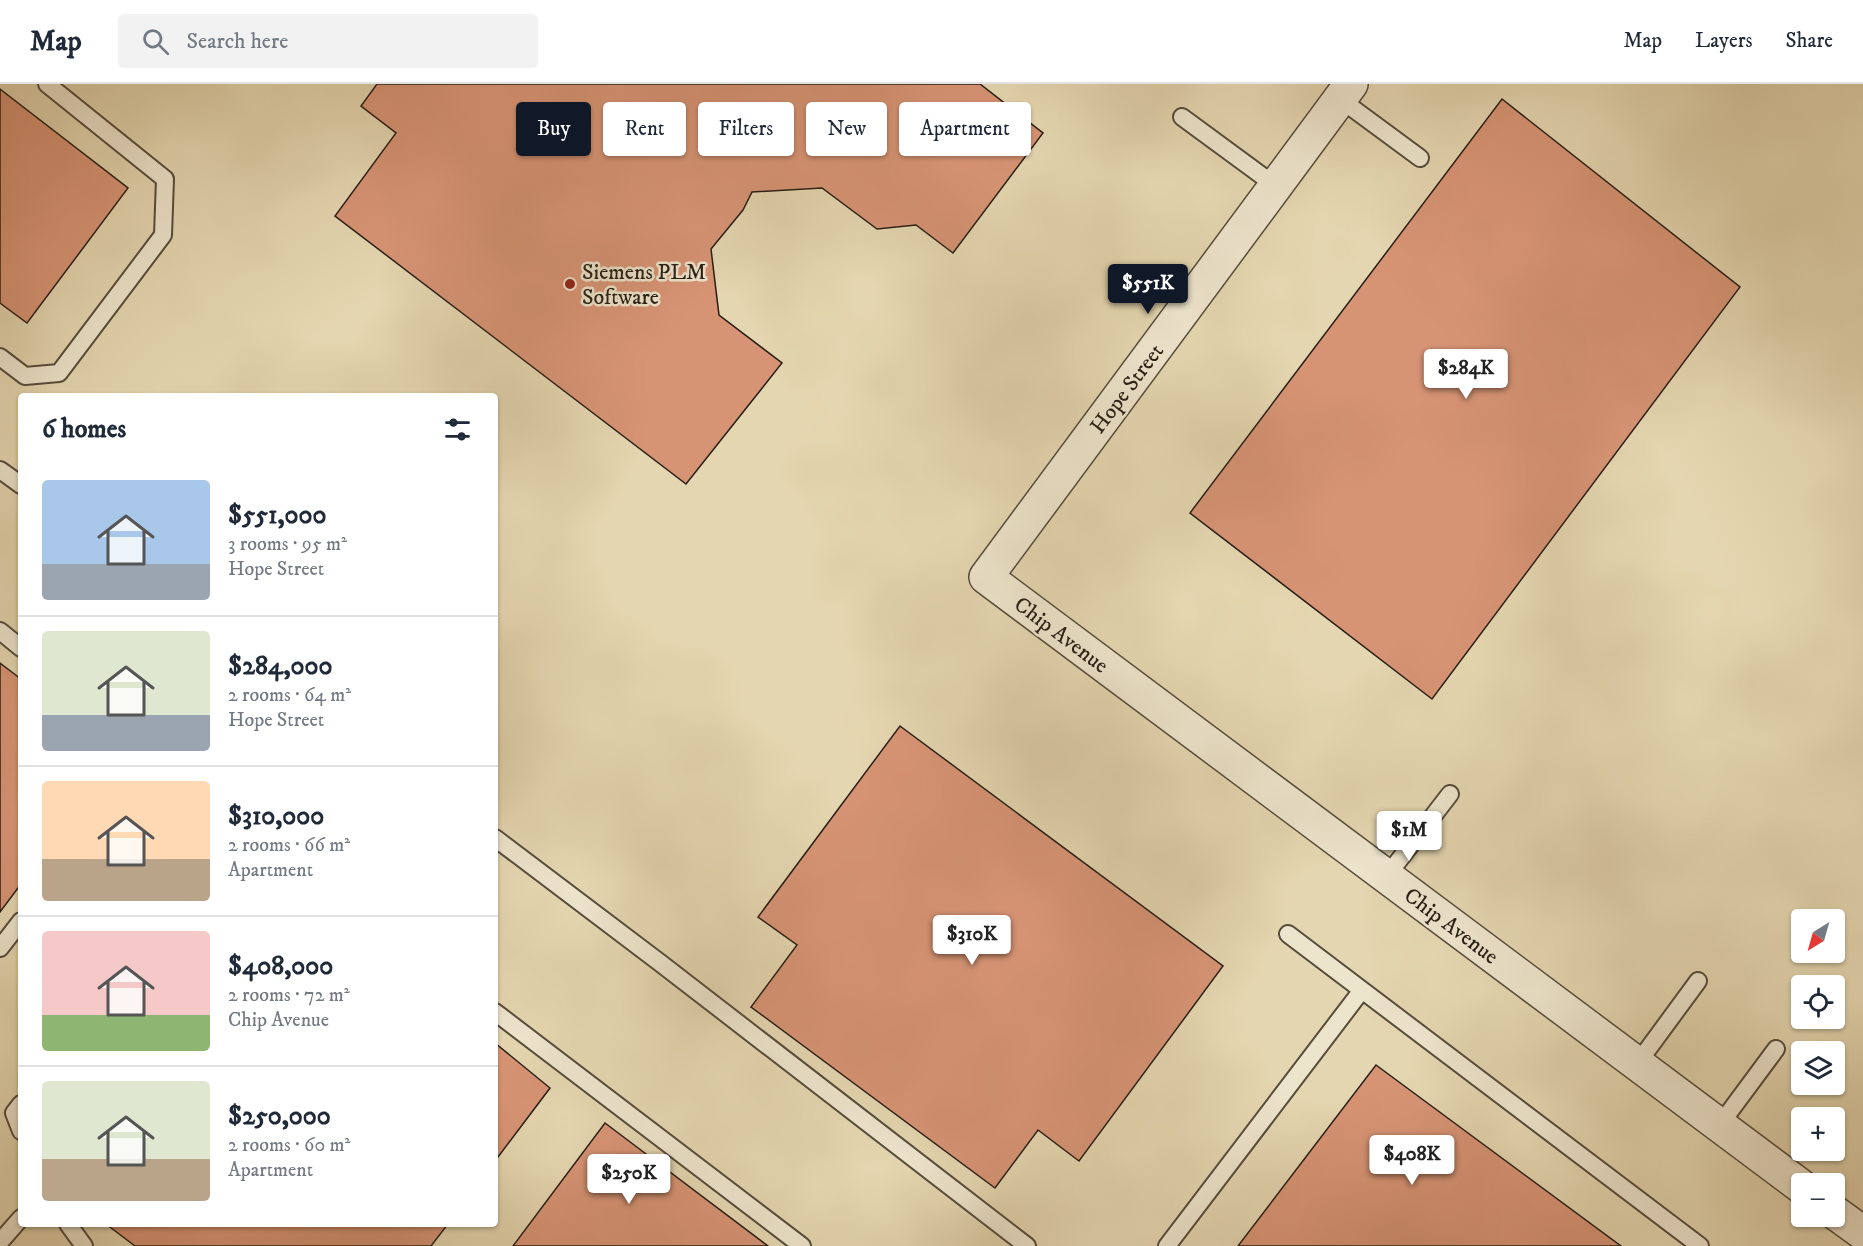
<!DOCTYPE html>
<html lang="en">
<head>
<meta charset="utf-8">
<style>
  :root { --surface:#fff; --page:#f2f2f3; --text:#1f2937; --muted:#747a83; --line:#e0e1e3; --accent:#111827 }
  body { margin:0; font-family:"IM FELL DW Pica",serif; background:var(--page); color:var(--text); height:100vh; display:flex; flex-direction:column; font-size:22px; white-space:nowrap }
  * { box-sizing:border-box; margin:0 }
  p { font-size:20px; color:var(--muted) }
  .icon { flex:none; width:33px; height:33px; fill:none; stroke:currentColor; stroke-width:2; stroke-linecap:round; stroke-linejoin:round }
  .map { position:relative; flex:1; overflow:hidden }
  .side { position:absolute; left:18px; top:309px; width:480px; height:834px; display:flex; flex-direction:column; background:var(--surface); border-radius:6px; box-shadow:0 2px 4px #0004 }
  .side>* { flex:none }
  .guide { position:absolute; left:516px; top:18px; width:570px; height:54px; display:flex; gap:12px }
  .needle { width:39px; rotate:217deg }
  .controls { position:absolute; left:1791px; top:825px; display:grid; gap:12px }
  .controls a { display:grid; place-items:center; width:54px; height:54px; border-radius:6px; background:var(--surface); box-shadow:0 2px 4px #0004; font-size:30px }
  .price { position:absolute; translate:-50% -51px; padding:0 14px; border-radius:6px; background:#fff; color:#222; font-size:20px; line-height:39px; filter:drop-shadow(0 2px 3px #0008) }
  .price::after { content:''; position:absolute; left:50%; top:36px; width:18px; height:14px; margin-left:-9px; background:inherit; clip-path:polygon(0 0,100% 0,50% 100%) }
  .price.on { background:var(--accent); color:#fff }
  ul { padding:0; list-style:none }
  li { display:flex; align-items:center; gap:18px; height:150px; padding:0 24px }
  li+li { border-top:2px solid var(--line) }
  li span { display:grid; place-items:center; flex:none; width:168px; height:120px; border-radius:6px; color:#555 }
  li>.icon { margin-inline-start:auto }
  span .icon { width:72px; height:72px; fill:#fffc; stroke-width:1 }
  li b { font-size:26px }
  h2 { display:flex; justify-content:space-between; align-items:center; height:72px; padding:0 24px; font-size:26px }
  .chip { padding:0 21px; border-radius:6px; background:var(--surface); box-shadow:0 2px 4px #0004; font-size:21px; line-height:54px }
  .chip.on { background:var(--accent); color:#fff }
  header { display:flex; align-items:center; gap:36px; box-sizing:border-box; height:84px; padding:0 30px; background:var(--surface); border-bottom:2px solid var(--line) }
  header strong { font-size:28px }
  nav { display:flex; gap:33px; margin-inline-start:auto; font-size:21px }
  .search { width:420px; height:54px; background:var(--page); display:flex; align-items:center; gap:15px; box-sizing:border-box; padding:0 21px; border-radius:6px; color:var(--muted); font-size:22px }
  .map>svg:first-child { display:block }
  .building { fill:#d79475; stroke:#271e15; stroke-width:1.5 }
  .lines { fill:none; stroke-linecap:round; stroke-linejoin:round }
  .service-casing { stroke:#564c3c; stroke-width:20 }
  .tertiary-casing { stroke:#564c3c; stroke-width:36 }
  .service { stroke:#ede4cc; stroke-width:16 }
  .tertiary { stroke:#ede4cc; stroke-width:33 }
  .poi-dot { fill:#8f2418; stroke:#ede4cc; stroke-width:2 }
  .labels { text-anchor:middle; stroke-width:5; stroke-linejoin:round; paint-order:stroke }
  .poi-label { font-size:22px; fill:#271e15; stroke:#ede4cc; text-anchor:start }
  .street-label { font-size:22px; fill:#271e15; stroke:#ede4cc }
</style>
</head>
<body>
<header>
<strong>Map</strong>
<div class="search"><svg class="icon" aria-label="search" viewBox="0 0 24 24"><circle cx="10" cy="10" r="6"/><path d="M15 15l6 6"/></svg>Search here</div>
<nav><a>Map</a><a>Layers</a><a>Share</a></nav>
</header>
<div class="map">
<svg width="1863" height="1162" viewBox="0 0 1863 1162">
  <rect width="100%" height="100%" fill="#e4d6b0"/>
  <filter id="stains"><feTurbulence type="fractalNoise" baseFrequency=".00333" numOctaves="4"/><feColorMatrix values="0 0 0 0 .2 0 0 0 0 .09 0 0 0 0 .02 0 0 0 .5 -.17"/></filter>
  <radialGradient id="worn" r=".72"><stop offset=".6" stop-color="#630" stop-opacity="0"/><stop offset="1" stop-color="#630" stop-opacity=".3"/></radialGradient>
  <path class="building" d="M377,0H980L1043,49L953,169L916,141L877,145L822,104L752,108L743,126L711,165L719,231L782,279L686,400L335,132L396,49L361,22Z
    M0,5L128,104L27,239L0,219Z
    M1502,15L1740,203L1432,615L1190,429Z
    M0,579L21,595V800L0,828Z
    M900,642L1223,882L1079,1077L1038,1046L995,1104L751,923L797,861L758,833Z
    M495,959L550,1004L495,1077Z
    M1376,981L1621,1162H1238Z
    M605,1039L768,1162H513Z
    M106,1140H448L431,1162H135Z"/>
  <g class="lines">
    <defs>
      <path id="service" d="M1340,15L1420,74
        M1182,33L1276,102
        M0,273L25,292L59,289L163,151L165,95L47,0
        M0,386L21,401
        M0,547L21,564
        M495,754L659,878L1027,1162
        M1386,793L1450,710
        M1288,850L1700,1162
        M0,864L21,837
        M495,928L802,1162
        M1637,980L1698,897
        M21,1020L14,1029L21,1047
        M1719,1042L1776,965
        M68,1140L84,1162
        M0,1158L21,1134
        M1167,1162L1362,906"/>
      <path id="tertiary" d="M1351,0L986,493L1802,1103
        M1834,1128L1863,1149"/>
    </defs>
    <use href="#service" class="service-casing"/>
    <use href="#tertiary" class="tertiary-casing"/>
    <use href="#service" class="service"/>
    <use href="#tertiary" class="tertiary"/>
  </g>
  <circle class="poi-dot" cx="570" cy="200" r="6"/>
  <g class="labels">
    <g class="poi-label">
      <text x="582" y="195">Siemens PLM<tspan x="582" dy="25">Software</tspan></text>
    </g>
    <g class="street-label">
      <text transform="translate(1126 304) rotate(-53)" y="8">Hope Street</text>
      <text transform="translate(1062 550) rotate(37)" y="8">Chip Avenue</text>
      <text transform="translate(1452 841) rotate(37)" y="8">Chip Avenue</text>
    </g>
  </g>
  <rect width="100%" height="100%" filter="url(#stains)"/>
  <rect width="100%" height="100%" fill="url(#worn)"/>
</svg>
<div class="controls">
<a><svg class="needle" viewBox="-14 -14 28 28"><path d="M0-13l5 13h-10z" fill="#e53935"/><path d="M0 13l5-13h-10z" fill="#747a83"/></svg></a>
<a><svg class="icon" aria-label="locate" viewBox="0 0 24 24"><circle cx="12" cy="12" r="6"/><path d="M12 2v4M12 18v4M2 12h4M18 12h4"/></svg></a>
<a><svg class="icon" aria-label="layers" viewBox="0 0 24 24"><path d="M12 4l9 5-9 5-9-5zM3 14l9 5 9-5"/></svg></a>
<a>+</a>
<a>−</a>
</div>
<b class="price on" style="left:1148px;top:231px">$551K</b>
<b class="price" style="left:1466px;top:316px">$284K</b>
<b class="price" style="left:1409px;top:778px">$1M</b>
<b class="price" style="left:972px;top:882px">$310K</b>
<b class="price" style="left:1412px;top:1102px">$408K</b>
<b class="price" style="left:629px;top:1121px">$250K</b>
<div class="guide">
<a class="chip on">Buy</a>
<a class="chip">Rent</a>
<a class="chip">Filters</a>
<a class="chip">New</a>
<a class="chip">Apartment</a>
</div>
<section class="side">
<h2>6 homes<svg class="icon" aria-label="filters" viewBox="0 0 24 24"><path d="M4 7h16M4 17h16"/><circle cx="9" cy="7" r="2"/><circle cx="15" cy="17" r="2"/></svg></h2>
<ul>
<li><span style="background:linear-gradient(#a9c7e8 70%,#9aa5b1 0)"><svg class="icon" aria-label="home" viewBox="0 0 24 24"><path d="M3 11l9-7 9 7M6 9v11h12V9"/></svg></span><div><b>$551,000</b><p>3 rooms · 95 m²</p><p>Hope Street</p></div></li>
<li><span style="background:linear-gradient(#dfe7d0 70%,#9aa5b1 0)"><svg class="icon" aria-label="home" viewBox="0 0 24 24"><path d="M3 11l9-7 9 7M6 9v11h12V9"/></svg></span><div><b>$284,000</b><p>2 rooms · 64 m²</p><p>Hope Street</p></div></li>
<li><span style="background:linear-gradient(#ffd9b3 65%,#b9a48a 0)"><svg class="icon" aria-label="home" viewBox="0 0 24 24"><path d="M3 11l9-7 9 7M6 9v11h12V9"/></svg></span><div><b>$310,000</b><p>2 rooms · 66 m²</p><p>Apartment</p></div></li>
<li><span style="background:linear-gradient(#f6c9c9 70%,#8fb573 0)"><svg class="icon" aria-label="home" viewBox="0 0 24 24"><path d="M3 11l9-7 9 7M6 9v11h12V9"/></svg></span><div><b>$408,000</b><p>2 rooms · 72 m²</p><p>Chip Avenue</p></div></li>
<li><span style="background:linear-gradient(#dfe7d0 65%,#b9a48a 0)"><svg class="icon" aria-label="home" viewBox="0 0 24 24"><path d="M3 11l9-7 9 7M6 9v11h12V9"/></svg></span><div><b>$250,000</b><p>2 rooms · 60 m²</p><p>Apartment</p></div></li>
</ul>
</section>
</div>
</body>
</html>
